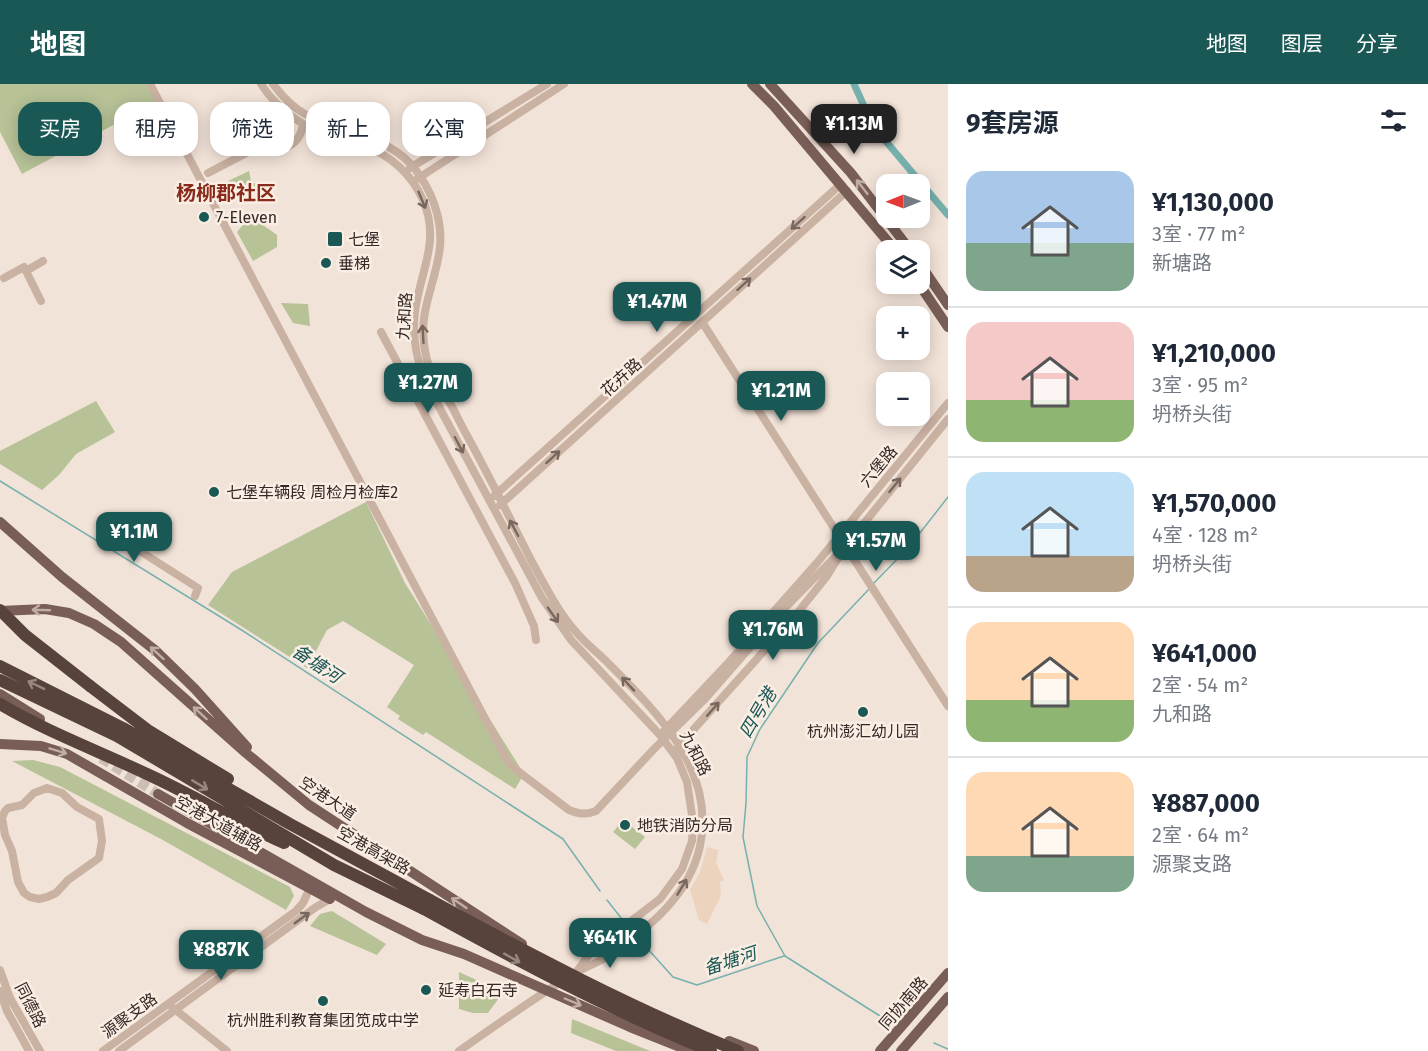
<!DOCTYPE html>
<html lang="zh">
<head>
<meta charset="utf-8">
<style>
  :root { --surface:#fff; --page:#f2f2f3; --text:#1f2937; --muted:#747a83; --line:#e0e1e3; --accent:#1a5856 }
  body { margin:0; font-family:"Fira Sans","Noto Sans SC",sans-serif; background:var(--page); color:var(--text); height:100vh; display:flex; flex-direction:column; font-size:22px; white-space:nowrap }
  * { box-sizing:border-box; margin:0 }
  p { font-size:20px; color:var(--muted) }
  .icon { flex:none; width:33px; height:33px; fill:none; stroke:currentColor; stroke-width:2; stroke-linecap:round; stroke-linejoin:round }
  .map { position:relative; flex:1; overflow:hidden }
  .drawer { display:flex; flex-direction:column; background:var(--surface); width:480px }
  .drawer>* { flex:none }
  .hud { position:absolute; left:18px; top:18px; width:570px; height:54px; display:flex; gap:12px }
  .needle { width:39px; rotate:269deg }
  .tools { position:absolute; left:876px; top:90px; display:grid; gap:12px }
  .tools a { display:grid; place-items:center; width:54px; height:54px; border-radius:12px; background:var(--surface); box-shadow:0 3px 15px #0003; font-size:30px }
  .price { position:absolute; translate:-50% -51px; padding:0 14px; border-radius:12px; background:var(--accent); color:#fff; font-size:20px; line-height:39px; filter:drop-shadow(0 2px 3px #0008) }
  .price::after { content:''; position:absolute; left:50%; top:36px; width:18px; height:14px; margin-left:-9px; background:inherit; clip-path:polygon(0 0,100% 0,50% 100%) }
  .price.current { background:#222; color:#fff }
  ul { padding:0; list-style:none }
  li { display:flex; align-items:center; gap:18px; height:150px; padding:0 18px }
  li+li { border-top:2px solid var(--line) }
  li span { display:grid; place-items:center; flex:none; width:168px; height:120px; border-radius:18px; color:#555 }
  li>.icon { margin-inline-start:auto }
  span .icon { width:72px; height:72px; fill:#fffc; stroke-width:1 }
  li b { font-size:26px }
  h2 { display:flex; justify-content:space-between; align-items:center; height:72px; padding:0 18px; font-size:26px }
  .chip { padding:0 21px; border-radius:18px; background:var(--surface); box-shadow:0 3px 15px #0003; font-size:21px; line-height:54px }
  .chip.current { background:var(--accent); color:#fff }
  header { display:flex; align-items:center; gap:36px; box-sizing:border-box; height:84px; padding:0 30px; background:var(--accent); color:#fff }
  header strong { font-size:28px }
  nav { display:flex; gap:33px; margin-inline-start:auto; font-size:21px }
  main { display:flex; flex:1; min-height:0 }
  .map>svg:first-child { display:block }
  .green { fill:#b7c297 }
  .plaza { fill:#ebd3be }
  .lines { fill:none; stroke-linecap:round; stroke-linejoin:round }
  .stream { stroke:#76b0ad; stroke-width:1.5 }
  .canal { stroke:#76b0ad; stroke-width:7 }
  .major-tunnel { stroke:#ccbeb4; stroke-width:10; stroke-dasharray:10 5; stroke-linecap:butt }
  .minor { stroke:#cab2a3; stroke-width:8 }
  .major { stroke:#785e56; stroke-width:10 }
  .highway { stroke:#57423c; stroke-width:12 }
  .minor-bridge { stroke:#cab2a3; stroke-width:8 }
  .highway-bridge { stroke:#57423c; stroke-width:12 }
  .oneway { stroke:#c0ada4 }
  .oneway2 { stroke:#78675e }
  .oneway3 { stroke:#98877f }
  .poi-dot { fill:#1a5856; stroke:#faeee4; stroke-width:2 }
  .labels { text-anchor:middle; stroke-width:5; stroke-linejoin:round; paint-order:stroke }
  .poi-label { font-size:16px; fill:#352926; stroke:#faeee4; text-anchor:start }
  .street-label { font-size:16px; fill:#352926; stroke:#faeee4 }
  .water-label { font-size:18px; font-style:italic; fill:#1a5856; stroke:#faeee4 }
  .quarter-label { font-size:20px; font-weight:bold; fill:#882b1b; stroke:#faeee4 }
</style>
</head>
<body>
<header>
<strong>地图</strong>
<nav><a>地图</a><a>图层</a><a>分享</a></nav>
</header>
<main>
<div class="map">
<svg width="948" height="967" viewBox="0 0 948 967">
  <rect width="100%" height="100%" fill="#f2e3d8"/>
  <path class="green" d="M0,0H146L156,18L22,90L0,48Z
    M249,87L251,97L257,101L246,120L237,114L228,97Z
    M250,132L277,151V163L253,177L237,148Z
    M281,219L308,220L310,242L293,239Z
    M96,317L115,348L76,370L59,391L42,406L0,380V367Z
    M366,418L405,499L524,690L515,705L426,648L423,651L398,635L400,632L387,623L414,581L343,537L327,546L307,584L208,521L232,488Z
    M33,676L60,683L290,803L294,812L286,826L161,755L12,677Z
    M623,736L645,753L635,765L613,748Z
    M332,827L386,860L377,871L310,842L320,830Z
    M459,888L496,905L499,914L488,929H473L459,925Z
    M572,935L650,967H616L571,949Z"/>
  <path class="plaza" d="M707,763L718,766L716,779L724,796L720,798L721,812L707,840L699,836L690,806L700,788Z"/>
  <g class="lines">
    <path class="stream" d="M0,397L240,545L563,755L600,807
      M873,500L909,463L948,413
      M870,504L818,559L760,645L747,673L746,719L743,753L757,822L785,872L880,932
      M607,816L625,839
      M638,854L673,893L697,901L784,872
      M934,959L948,965"/>
    <path class="canal" d="M854,0L873,42L948,131"/>
    <path class="major-tunnel" d="M101,674L158,710"/>
    <path class="minor" d="M261,0C276,24 303,43 329,52C341,56 353,59 364,62C391,71 412,91 423,116C441,158 420,187 415,228C412,251 416,273 424,295L542,514L571,556L660,651L677,674L687,698L693,738L692,757L682,785L660,815L592,867L577,887
      M273,0C282,12 292,23 305,30C345,50 394,51 420,92C435,114 444,143 439,170C432,211 416,231 427,276C430,289 436,298 444,309C452,321 458,335 465,348C489,391 510,435 532,478C545,501 558,528 576,548C585,559 597,568 608,579C657,628 716,686 700,762C689,814 645,847 603,875C594,880 584,884 575,889C535,913 497,941 459,967
      M410,84L547,0
      M208,89L275,54L289,62C298,57 302,50 303,40
      M417,95L564,0
      M26,187L43,177
      M4,194L24,183L41,217
      M702,238L948,622
      M381,248L515,499L534,542L536,556
      M343,411L366,407
      M494,412L841,100
      M500,421L847,107
      M124,441L120,449L121,455L198,504L195,512
      M792,513L780,529L836,472
      M664,647L729,578L816,480L948,319
      M676,665L791,537L827,492L845,463L948,335
      M47,704L62,709L77,723L99,735L102,757L99,774L68,796L56,809L47,813L39,815L30,813L24,809L18,798L12,767L5,751L2,734L5,727L8,724L22,721L34,709Z
      M0,886L10,914L40,967
      M0,907L7,927L29,967
      M172,923L227,967
      M103,967L296,827L303,819L310,804
      M119,967L316,823L330,815"/>
    <path class="major" d="M752,0L774,22L895,166
      M770,0L851,89L910,166
      M920,180L948,221
      M919,200L948,243
      M0,438L62,493L156,567L195,605L247,663
      M0,527L45,525L69,529L94,540L121,558L246,669L309,721L522,860
      M0,610L40,635
      M0,660L41,662L67,670L187,739L330,815
      M158,710L366,828L422,856L464,870L630,943L690,967
      M729,957L754,967
      M880,967L948,889
      M901,967L948,913"/>
    <path class="highway" d="M0,582L123,644L290,740L430,816
      M0,596L117,652L334,781L424,825
      M90,602L149,647L228,695
      M0,620C47,648 99,667 149,691C195,712 238,739 284,759"/>
    <path class="minor-bridge" d="M150,0L508,678L515,685L569,726C579,730 586,731 596,727L654,665L704,616L780,529"/>
    <path class="highway-bridge" d="M0,526L25,551L90,602
      M430,816C531,871 632,924 738,967
      M424,825C518,877 612,927 711,967"/>
  </g>
  <defs><path id="oneway-shaft" d="M-6 0H5M1.5-3L5.5 0L1.5 3" fill="none" stroke-width="1.6" stroke-linecap="round" stroke-linejoin="round" transform="scale(1.5)"/></defs>
  <g class="oneway">
    <use href="#oneway-shaft" transform="translate(862 103) rotate(-128)"/>
    <use href="#oneway-shaft" transform="translate(41 526) rotate(-178)"/>
    <use href="#oneway-shaft" transform="translate(157 569) rotate(-138)"/>
    <use href="#oneway-shaft" transform="translate(200 629) rotate(-138)"/>
    <use href="#oneway-shaft" transform="translate(58 667) rotate(17)"/>
    <use href="#oneway-shaft" transform="translate(459 819) rotate(-146)"/>
    <use href="#oneway-shaft" transform="translate(573 918) rotate(23)"/>
  </g>
  <g class="oneway2">
    <use href="#oneway-shaft" transform="translate(422 116) rotate(67)"/>
    <use href="#oneway-shaft" transform="translate(798 139) rotate(138)"/>
    <use href="#oneway-shaft" transform="translate(744 200) rotate(-42)"/>
    <use href="#oneway-shaft" transform="translate(423 250) rotate(-93)"/>
    <use href="#oneway-shaft" transform="translate(459 361) rotate(62)"/>
    <use href="#oneway-shaft" transform="translate(553 373) rotate(-42)"/>
    <use href="#oneway-shaft" transform="translate(895 401) rotate(-51)"/>
    <use href="#oneway-shaft" transform="translate(514 444) rotate(-118)"/>
    <use href="#oneway-shaft" transform="translate(553 531) rotate(55)"/>
    <use href="#oneway-shaft" transform="translate(628 600) rotate(-133)"/>
    <use href="#oneway-shaft" transform="translate(713 625) rotate(-49)"/>
    <use href="#oneway-shaft" transform="translate(682 803) rotate(-59)"/>
    <use href="#oneway-shaft" transform="translate(302 834) rotate(-36)"/>
  </g>
  <g class="oneway3">
    <use href="#oneway-shaft" transform="translate(36 601) rotate(-154)"/>
    <use href="#oneway-shaft" transform="translate(200 701) rotate(31)"/>
    <use href="#oneway-shaft" transform="translate(512 874) rotate(29)"/>
  </g>
  <g class="poi-dot">
    <circle cx="204" cy="133" r="6"/>
    <rect x="327" y="147" width="16" height="16" rx="3"/>
    <circle cx="326" cy="179" r="6"/>
    <circle cx="214" cy="408" r="6"/>
    <circle cx="863" cy="628" r="6"/>
    <circle cx="625" cy="741" r="6"/>
    <circle cx="426" cy="906" r="6"/>
    <circle cx="323" cy="917" r="6"/>
  </g>
  <g class="labels">
    <g class="poi-label">
      <text x="216" y="139">7-Eleven</text>
      <text x="348" y="161">七堡</text>
      <text x="338" y="185">垂梯</text>
      <text x="226" y="414">七堡车辆段 周检月检库2</text>
      <text x="863" y="653" text-anchor="middle">杭州澎汇幼儿园</text>
      <text x="637" y="747">地铁消防分局</text>
      <text x="438" y="912">延寿白石寺</text>
      <text x="323" y="942" text-anchor="middle">杭州胜利教育集团笕成中学</text>
    </g>
    <g class="street-label">
      <text transform="translate(404 232) rotate(-86)" y="6">九和路</text>
      <text transform="translate(621 293) rotate(-42)" y="6">花卉路</text>
      <text transform="translate(878 382) rotate(-50)" y="6">六堡路</text>
      <text transform="translate(696 669) rotate(63)" y="6">九和路</text>
      <text transform="translate(328 714) rotate(34)" y="6">空港大道</text>
      <text transform="translate(219 739) rotate(29)" y="6">空港大道辅路</text>
      <text transform="translate(374 766) rotate(29)" y="6">空港高架路</text>
      <text transform="translate(903 919) rotate(-49)" y="6">同协南路</text>
      <text transform="translate(31 921) rotate(63)" y="6">同德路</text>
      <text transform="translate(129 931) rotate(-36)" y="6">源聚支路</text>
    </g>
    <g class="water-label">
      <text transform="translate(317 580) rotate(33)" y="6">备塘河</text>
      <text transform="translate(758 629) rotate(-59)" y="6">四号港</text>
      <text transform="translate(730 877) rotate(-18)" y="6">备塘河</text>
    </g>
    <g class="quarter-label">
      <text x="226" y="116">杨柳郡社区</text>
    </g>
  </g>
</svg>
<div class="tools">
<a><svg class="needle" viewBox="-14 -14 28 28"><path d="M0-13l5 13h-10z" fill="#e53935"/><path d="M0 13l5-13h-10z" fill="#747a83"/></svg></a>
<a><svg class="icon" aria-label="layers" viewBox="0 0 24 24"><path d="M12 4l9 5-9 5-9-5zM3 14l9 5 9-5"/></svg></a>
<a>+</a>
<a>−</a>
</div>
<b class="price current" style="left:854px;top:71px">¥1.13M</b>
<b class="price" style="left:657px;top:249px">¥1.47M</b>
<b class="price" style="left:428px;top:330px">¥1.27M</b>
<b class="price" style="left:781px;top:338px">¥1.21M</b>
<b class="price" style="left:134px;top:479px">¥1.1M</b>
<b class="price" style="left:876px;top:488px">¥1.57M</b>
<b class="price" style="left:773px;top:577px">¥1.76M</b>
<b class="price" style="left:610px;top:885px">¥641K</b>
<b class="price" style="left:221px;top:897px">¥887K</b>
<div class="hud">
<a class="chip current">买房</a>
<a class="chip">租房</a>
<a class="chip">筛选</a>
<a class="chip">新上</a>
<a class="chip">公寓</a>
</div>
</div>
<section class="drawer">
<h2>9套房源<svg class="icon" aria-label="filters" viewBox="0 0 24 24"><path d="M4 7h16M4 17h16"/><circle cx="9" cy="7" r="2"/><circle cx="15" cy="17" r="2"/></svg></h2>
<ul>
<li><span style="background:linear-gradient(#a9c7e8 60%,#7fa58c 0)"><svg class="icon" aria-label="home" viewBox="0 0 24 24"><path d="M3 11l9-7 9 7M6 9v11h12V9"/></svg></span><div><b>¥1,130,000</b><p>3室 · 77 m²</p><p>新塘路</p></div></li>
<li><span style="background:linear-gradient(#f6c9c9 65%,#8fb573 0)"><svg class="icon" aria-label="home" viewBox="0 0 24 24"><path d="M3 11l9-7 9 7M6 9v11h12V9"/></svg></span><div><b>¥1,210,000</b><p>3室 · 95 m²</p><p>坍桥头街</p></div></li>
<li><span style="background:linear-gradient(#bfe0f5 70%,#b9a48a 0)"><svg class="icon" aria-label="home" viewBox="0 0 24 24"><path d="M3 11l9-7 9 7M6 9v11h12V9"/></svg></span><div><b>¥1,570,000</b><p>4室 · 128 m²</p><p>坍桥头街</p></div></li>
<li><span style="background:linear-gradient(#ffd9b3 65%,#8fb573 0)"><svg class="icon" aria-label="home" viewBox="0 0 24 24"><path d="M3 11l9-7 9 7M6 9v11h12V9"/></svg></span><div><b>¥641,000</b><p>2室 · 54 m²</p><p>九和路</p></div></li>
<li><span style="background:linear-gradient(#ffd9b3 70%,#7fa58c 0)"><svg class="icon" aria-label="home" viewBox="0 0 24 24"><path d="M3 11l9-7 9 7M6 9v11h12V9"/></svg></span><div><b>¥887,000</b><p>2室 · 64 m²</p><p>源聚支路</p></div></li>
</ul>
</section>
</main>
</body>
</html>
